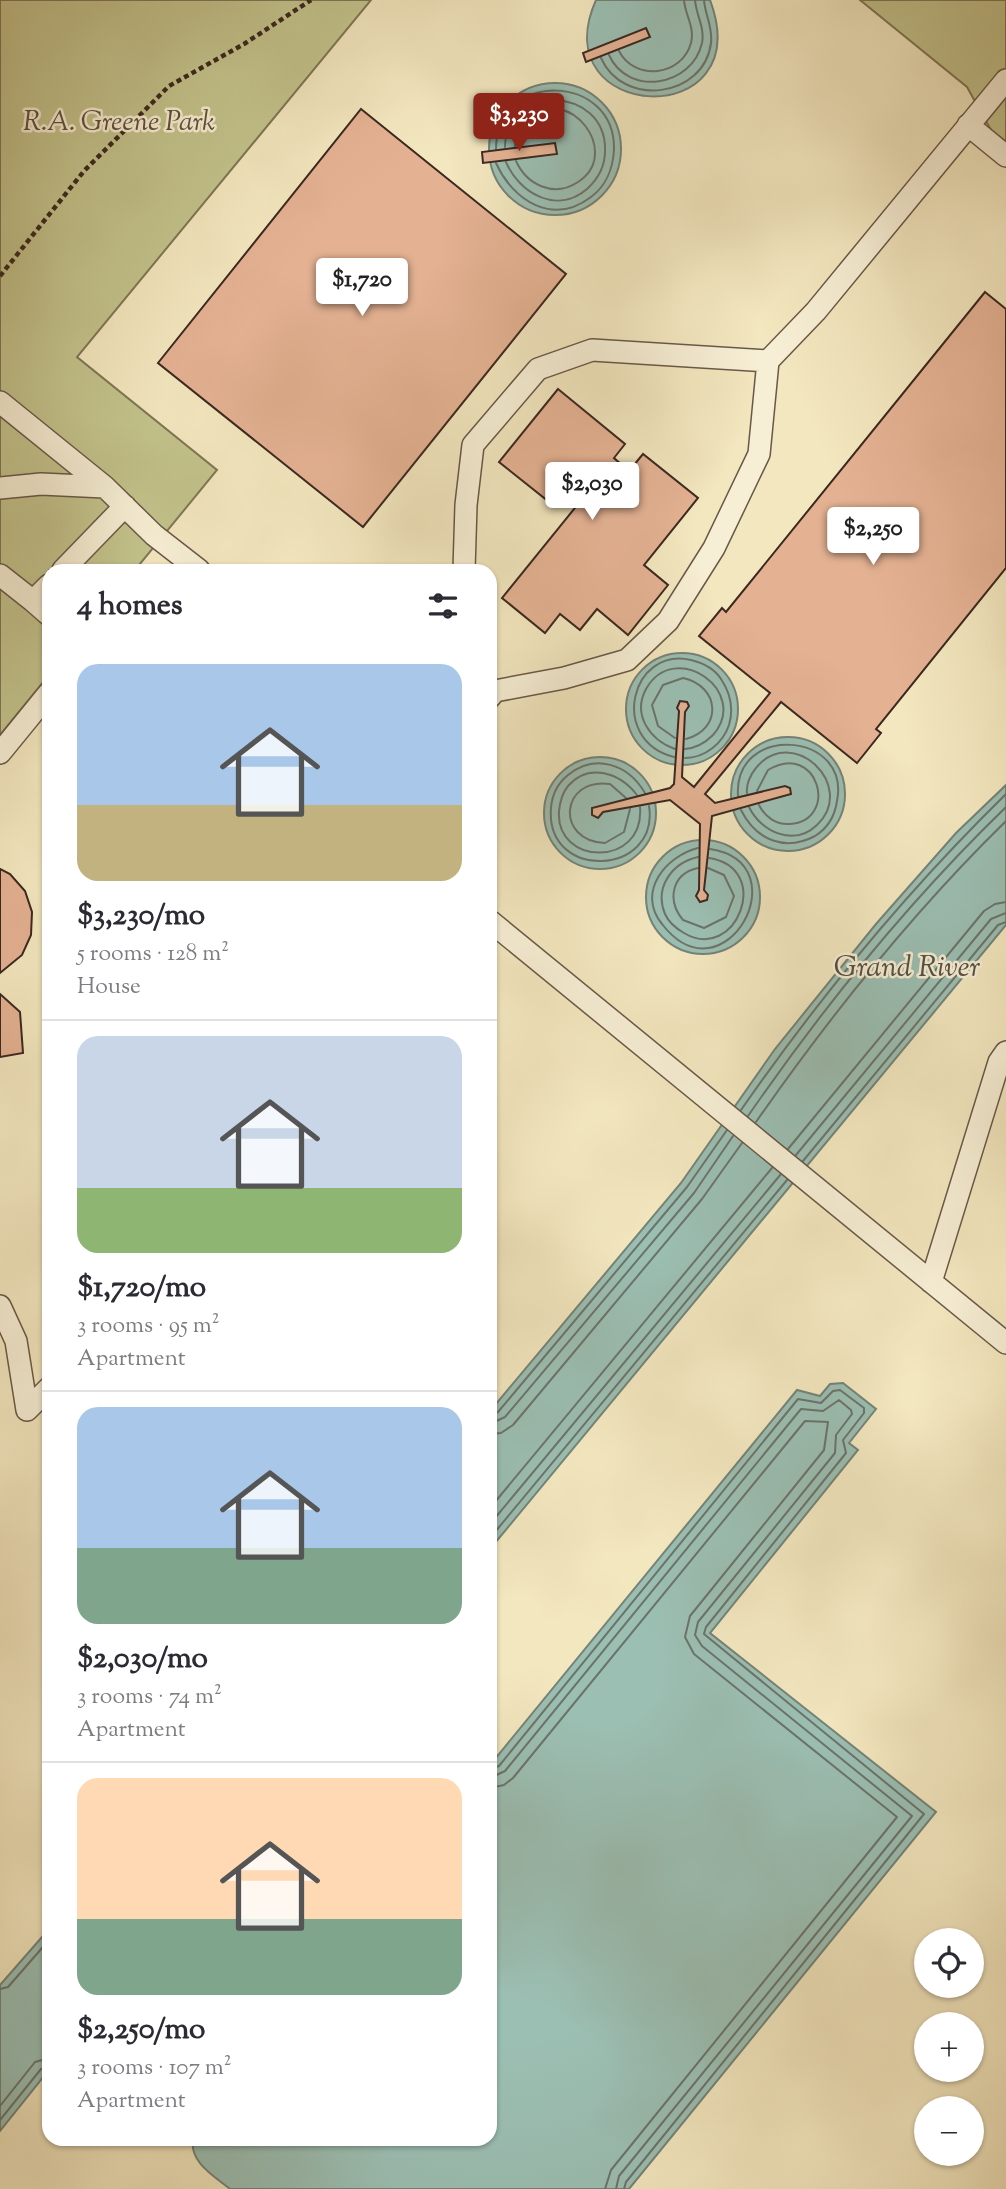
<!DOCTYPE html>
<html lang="en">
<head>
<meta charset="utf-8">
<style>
  :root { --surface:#fff; --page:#f7f7f7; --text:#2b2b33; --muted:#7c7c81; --line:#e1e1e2; --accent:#8f2418 }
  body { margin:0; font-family:"Sorts Mill Goudy",serif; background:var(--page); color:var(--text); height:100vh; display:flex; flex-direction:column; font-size:26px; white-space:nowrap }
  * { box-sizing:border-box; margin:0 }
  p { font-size:23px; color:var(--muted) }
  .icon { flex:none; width:38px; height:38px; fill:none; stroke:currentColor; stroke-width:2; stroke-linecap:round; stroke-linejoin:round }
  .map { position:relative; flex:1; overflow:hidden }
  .sheet { position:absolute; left:42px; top:564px; width:455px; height:1582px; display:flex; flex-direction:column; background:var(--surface); border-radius:21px; box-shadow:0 2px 5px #0004 }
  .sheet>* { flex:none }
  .tools { position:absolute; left:914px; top:1928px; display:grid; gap:14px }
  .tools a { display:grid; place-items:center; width:70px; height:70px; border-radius:50%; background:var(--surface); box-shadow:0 2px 5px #0004; font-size:35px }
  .price { position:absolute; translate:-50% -60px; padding:0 16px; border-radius:7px; background:#fff; color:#222; font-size:23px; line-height:46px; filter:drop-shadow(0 2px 4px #0008) }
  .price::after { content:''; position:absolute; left:50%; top:42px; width:21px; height:16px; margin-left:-10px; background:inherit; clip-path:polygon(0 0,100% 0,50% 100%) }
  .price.selected { background:var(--accent); color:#fff }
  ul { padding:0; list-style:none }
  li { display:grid; align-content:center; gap:14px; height:371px; padding:0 35px }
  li+li { border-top:2px solid var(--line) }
  li span { display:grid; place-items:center; height:217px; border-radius:21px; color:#555 }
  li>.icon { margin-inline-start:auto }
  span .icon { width:126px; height:126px; fill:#fffc; stroke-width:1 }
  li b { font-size:30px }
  h2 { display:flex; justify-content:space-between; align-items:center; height:84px; padding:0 35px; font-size:30px }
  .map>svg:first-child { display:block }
  .green { fill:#c3c38c; stroke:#7f7656; stroke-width:2 }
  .water { fill:#9bbfb3; stroke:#758378; stroke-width:2 }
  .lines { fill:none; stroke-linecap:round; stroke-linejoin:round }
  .shore { stroke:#6b746a; stroke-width:2 }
  .building { fill:#e4b293; stroke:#3b2820; stroke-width:2 }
  .service-casing { stroke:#695848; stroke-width:24 }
  .path { stroke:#3b2820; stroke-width:4.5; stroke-dasharray:5 3.5; stroke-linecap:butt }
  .service { stroke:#f7efd5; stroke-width:21 }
  .labels { text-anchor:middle; stroke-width:5; stroke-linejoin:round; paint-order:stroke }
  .park-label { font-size:28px; font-style:italic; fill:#5d4f3b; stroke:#f7efd5 }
  .water-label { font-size:30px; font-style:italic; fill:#534e45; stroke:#f7efd5 }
</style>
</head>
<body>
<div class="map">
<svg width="1006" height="2189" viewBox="0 0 1006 2189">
  <rect width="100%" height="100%" fill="#f3e7bf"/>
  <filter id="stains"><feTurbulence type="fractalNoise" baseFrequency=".00286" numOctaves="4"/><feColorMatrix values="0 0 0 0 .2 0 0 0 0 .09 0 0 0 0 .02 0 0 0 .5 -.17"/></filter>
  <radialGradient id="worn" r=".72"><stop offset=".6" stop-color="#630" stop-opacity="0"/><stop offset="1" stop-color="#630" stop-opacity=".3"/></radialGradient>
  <path class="green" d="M0,0H371L77,357L217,470L135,570H49V675L0,735Z
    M860,0H1006V147L996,139L967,87Z"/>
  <path class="water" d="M596,0H710C760,134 541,123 596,0Z
    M489 149a66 66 0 1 1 132 0a66 66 0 1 1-132 0Z
    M626 709a56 56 0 1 1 112 0a56 56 0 1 1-112 0Z
    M731 794a57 57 0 1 1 114 0a57 57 0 1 1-114 0Z
    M544 813a56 56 0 1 1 112 0a56 56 0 1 1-112 0Z
    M1006,785V925L490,1549V1411L681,1183L775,1049L876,924L956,833Z
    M646 897a57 57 0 1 1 114 0a57 57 0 1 1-114 0Z
    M843,1383L876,1409L849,1443L858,1450L710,1633L936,1812L629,2189H230C214,2176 189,2162 193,2139L490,2138V1765L797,1390L820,1396L830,1384Z
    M49,1929V2070L0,2131V1985Z"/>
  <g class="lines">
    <path class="shore" d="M619,51C635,82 682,76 691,43C695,27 685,15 684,0
      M609,55C628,97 692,87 702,43C705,27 696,15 695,0
      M601,58C623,108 704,98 711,43C713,27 705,15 704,0
      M515,146C515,135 521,126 529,118C569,83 623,153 578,182C554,198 527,185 516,161
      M505,147C506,82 607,86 605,151C605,166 598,179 587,189C557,215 519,193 506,162
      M496,149C497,69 616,73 614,150C613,168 606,186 591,197C553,226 513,201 496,163
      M675,738L658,726L652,705L663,685L683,678C720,686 723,729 686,739
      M675,749C650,740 632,715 646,689C675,638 751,692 713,735C705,743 697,748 685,749
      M674,757C608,740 631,646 691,660C703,663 714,668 721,679C731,694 734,708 729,725C723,743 705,758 685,758
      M757,791L768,770C818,740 840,820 790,824C776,825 765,817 759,805
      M645,793C628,764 595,753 568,775C558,783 552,795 551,808C545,882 660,876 649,806
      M747,793C746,785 750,775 756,768C792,723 858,786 817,825C794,847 761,832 749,807
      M637,795C620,773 589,762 568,786C562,793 560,802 559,811C555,866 645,868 640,807
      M738,796C733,723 851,731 837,801C835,815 828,828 815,836C785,852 756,840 741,810
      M626,798L610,784C560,777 555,841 605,843L624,832L630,809
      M698,848C666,856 636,892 662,924C724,1004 802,863 710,849
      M698,857C672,863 654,887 665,914C669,923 677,929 684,933C736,964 774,868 709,858
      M698,868C671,874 667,901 683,920L704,928L726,917L734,896L724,875L708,868
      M741,1110C819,998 908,890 1006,794
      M748,1116C824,1006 910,900 1006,807
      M756,1122C830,1016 913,912 1006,821
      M788,1149L984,911L995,904L1006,902
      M796,1155L991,919L1006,913
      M803,1161L998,925L1006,922
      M490,1415L498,1412L687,1187L727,1130
      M490,1424L505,1417L694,1193L733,1136
      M490,1434L501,1433L513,1425L702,1199L742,1143
      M490,1508L772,1168
      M490,1524L781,1174
      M490,1538L787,1180
      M490,1769L499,1766L798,1399L821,1403L833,1391L840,1390L864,1408V1413L843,1440L846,1453L706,1627L704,1634L924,1814L626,2182L624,2189
      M490,1778L505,1771L801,1409L823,1411L839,1400L851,1410L852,1414L836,1435L835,1453L698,1622L695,1635L702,1646L912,1816L619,2176L616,2189
      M490,1788L504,1785L513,1778L805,1421L828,1422L824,1450L690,1616L685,1637L694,1654L897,1817L611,2170L605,2189
      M0,1989L8,1987L49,1940
      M0,2106L35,2062L49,2058
      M0,2120L41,2069L49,2067"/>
  </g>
  <path class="building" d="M646,28L650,37L586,62L583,53Z
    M361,109L566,274L363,527L158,363Z
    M555,143L557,154L483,163L482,152Z
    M985,292L1006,309V568L876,729L881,733L857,763L781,702L705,794L715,803L785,786L790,788L791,794L712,816L704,890L708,895L707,900L700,902L696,896L699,890L700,824L670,800L603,812L598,818L592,815V808L670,788L674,784L679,711L677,708L680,701L687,702L689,706L685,712L682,777L694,787L770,693L699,636L722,608L726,612Z
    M558,389L625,444L614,458L629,471L643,454L698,498L644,565L668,585L628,635L597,609L580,630L560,614L545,633L502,598L587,493L573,481L553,505L499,462Z
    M0,869L10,874L25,891L32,912L31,935L22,955L0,973Z
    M0,994L20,1012L23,1053L0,1057Z"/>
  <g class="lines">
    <defs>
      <path id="service" d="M968,125L1006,156
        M0,402L105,487
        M0,488L41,484L105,487L154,535L199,570
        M63,570L125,506
        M464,570L466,505L473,445L538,369L592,350L768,361
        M0,575L33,601L49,585
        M33,601L49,615
        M490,697L495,691L564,678L627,660L668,621L714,548L759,454L768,361L816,311L1006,80
        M0,753L49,693
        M490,921L1006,1343
        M931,1282L999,1062L1006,1052
        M0,1306L16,1341L27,1410L49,1388"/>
    </defs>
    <use href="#service" class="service-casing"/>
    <path class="path" d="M0,276L84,171L169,86L244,44L311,0"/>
    <use href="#service" class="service"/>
  </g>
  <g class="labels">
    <g class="park-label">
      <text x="119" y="130">R.A. Greene Park</text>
    </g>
    <g class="water-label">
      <text x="907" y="976">Grand River</text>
    </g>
  </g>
  <rect width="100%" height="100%" filter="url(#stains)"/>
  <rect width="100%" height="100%" fill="url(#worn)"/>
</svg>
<div class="tools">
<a><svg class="icon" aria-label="locate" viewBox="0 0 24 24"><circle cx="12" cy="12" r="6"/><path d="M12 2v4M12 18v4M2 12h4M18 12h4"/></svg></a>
<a>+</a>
<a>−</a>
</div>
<b class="price selected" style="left:519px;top:153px">$3,230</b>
<b class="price" style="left:362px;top:318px">$1,720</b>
<b class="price" style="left:592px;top:522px">$2,030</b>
<b class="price" style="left:873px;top:567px">$2,250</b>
<section class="sheet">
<h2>4 homes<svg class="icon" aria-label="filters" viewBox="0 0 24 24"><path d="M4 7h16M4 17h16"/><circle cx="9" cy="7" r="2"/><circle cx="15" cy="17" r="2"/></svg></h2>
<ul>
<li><span style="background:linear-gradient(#a9c7e8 65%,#c2b280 0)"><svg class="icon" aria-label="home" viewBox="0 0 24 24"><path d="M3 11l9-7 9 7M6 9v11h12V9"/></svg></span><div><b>$3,230/mo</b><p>5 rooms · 128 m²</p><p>House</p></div></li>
<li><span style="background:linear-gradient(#c9d6e8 70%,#8fb573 0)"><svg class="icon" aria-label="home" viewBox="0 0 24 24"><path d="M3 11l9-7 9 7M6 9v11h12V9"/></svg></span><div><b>$1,720/mo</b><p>3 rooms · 95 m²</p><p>Apartment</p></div></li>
<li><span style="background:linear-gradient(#a9c7e8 65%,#7fa58c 0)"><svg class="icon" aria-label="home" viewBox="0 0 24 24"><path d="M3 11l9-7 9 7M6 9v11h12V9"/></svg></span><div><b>$2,030/mo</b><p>3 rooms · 74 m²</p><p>Apartment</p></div></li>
<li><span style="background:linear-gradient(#ffd9b3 65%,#7fa58c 0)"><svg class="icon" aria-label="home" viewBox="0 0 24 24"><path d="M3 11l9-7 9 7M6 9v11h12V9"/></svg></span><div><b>$2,250/mo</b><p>3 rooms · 107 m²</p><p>Apartment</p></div></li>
</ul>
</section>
</div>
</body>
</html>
